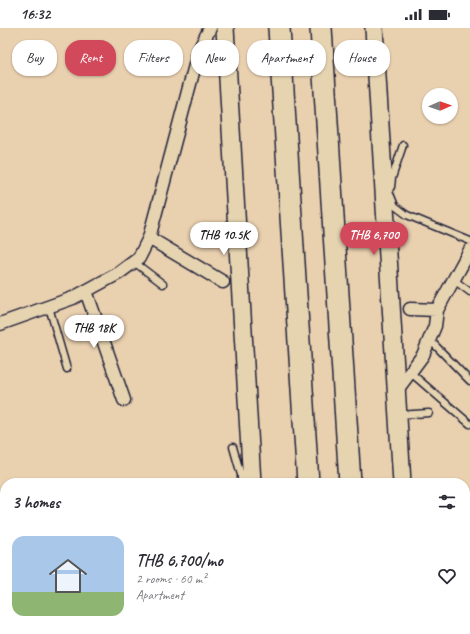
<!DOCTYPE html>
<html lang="en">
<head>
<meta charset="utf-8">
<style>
  :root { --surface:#fff; --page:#f2f2f3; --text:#2b2b33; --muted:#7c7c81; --line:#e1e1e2; --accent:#d1495b }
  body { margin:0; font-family:Caveat,sans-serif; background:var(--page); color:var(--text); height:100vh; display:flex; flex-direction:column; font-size:15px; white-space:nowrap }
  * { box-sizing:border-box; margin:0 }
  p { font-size:13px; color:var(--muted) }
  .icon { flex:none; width:22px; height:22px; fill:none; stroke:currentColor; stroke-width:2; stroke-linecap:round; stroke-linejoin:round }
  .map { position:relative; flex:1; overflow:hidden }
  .sheet { position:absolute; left:0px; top:450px; width:470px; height:156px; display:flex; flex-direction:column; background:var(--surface); border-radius:16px 16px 0 0; box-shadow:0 1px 3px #0004 }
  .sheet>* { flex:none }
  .top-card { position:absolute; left:12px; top:12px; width:446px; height:36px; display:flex; gap:8px }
  .needle { width:26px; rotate:88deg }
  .controls { position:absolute; left:422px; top:60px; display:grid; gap:8px }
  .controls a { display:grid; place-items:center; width:36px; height:36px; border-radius:50%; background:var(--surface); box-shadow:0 1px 3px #0004; font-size:20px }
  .price { position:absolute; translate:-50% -34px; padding:0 9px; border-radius:14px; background:#fff; color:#222; font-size:13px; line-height:26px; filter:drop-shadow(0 1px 2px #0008) }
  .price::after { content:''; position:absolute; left:50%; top:24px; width:12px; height:9px; margin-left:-6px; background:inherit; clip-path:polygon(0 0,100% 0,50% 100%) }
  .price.on { background:var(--accent); color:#fff }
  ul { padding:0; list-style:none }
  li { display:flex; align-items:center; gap:12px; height:100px; padding:0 12px }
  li+li { border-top:1px solid var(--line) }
  li span { display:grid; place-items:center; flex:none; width:112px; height:80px; border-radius:12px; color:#555 }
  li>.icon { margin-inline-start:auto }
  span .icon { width:48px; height:48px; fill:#fffc; stroke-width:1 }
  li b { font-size:17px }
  h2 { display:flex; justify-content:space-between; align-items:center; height:48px; padding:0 12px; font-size:17px }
  .chip { padding:0 14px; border-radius:16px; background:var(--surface); box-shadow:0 1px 3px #0004; font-size:14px; line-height:36px }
  .chip.on { background:var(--accent); color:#fff }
  .status { display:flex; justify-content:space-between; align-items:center; height:28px; padding:0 20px; background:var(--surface); direction:ltr }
  .status svg { height:11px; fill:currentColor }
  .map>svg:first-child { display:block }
  .built { fill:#e1c3a7 }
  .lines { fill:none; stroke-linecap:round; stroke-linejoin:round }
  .lane-casing { stroke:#22223b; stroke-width:9 }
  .street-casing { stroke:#22223b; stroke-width:15 }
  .secondary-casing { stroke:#22223b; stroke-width:20 }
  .highway-casing { stroke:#22223b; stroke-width:24 }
  .lane { stroke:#e6d4b1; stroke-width:6 }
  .street { stroke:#e6d4b1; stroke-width:12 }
  .secondary { stroke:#e6d4b1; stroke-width:17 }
  .highway { stroke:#e6d4b1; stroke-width:21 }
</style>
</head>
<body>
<div class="status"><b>16:32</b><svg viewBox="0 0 49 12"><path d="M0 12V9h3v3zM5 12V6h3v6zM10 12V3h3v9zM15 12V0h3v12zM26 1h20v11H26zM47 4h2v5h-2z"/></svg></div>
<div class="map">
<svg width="470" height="606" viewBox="0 0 470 606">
  <rect width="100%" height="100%" fill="#e9d0af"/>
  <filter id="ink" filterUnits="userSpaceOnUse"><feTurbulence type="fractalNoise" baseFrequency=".025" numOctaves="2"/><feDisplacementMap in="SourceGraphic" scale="8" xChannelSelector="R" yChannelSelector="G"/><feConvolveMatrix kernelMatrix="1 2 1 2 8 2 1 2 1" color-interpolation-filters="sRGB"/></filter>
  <g filter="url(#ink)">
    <path class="built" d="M5,563V601H81L85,606H0V564Z"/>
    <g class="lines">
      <defs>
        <path id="lane" d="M391,159L392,150L403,117
          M391,168L395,178L407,187L470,213
          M134,234L163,256
          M454,252L470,264
          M49,279L67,341
          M430,312L470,353
          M411,345L470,396
          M398,387L429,385
          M233,419L241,447V455"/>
        <path id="street" d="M149,210L223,254
          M86,263L124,372
          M410,281L437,282
          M0,296L73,270L119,245L139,230L149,210L199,22L210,0
          M397,362L423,327L435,298L437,282L470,222
          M465,541L470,545
          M0,556L5,555
          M34,601L38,606"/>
        <path id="secondary" d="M225,0L252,455
          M374,0L402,455
          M262,601L263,606
          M411,601L412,606"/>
        <path id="highway" d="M279,0L308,455
          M321,0L350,455
          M317,601V606
          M359,601V606"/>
      </defs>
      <use href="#lane" class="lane-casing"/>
      <use href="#street" class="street-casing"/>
      <use href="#secondary" class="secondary-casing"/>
      <use href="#highway" class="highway-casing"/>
      <use href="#lane" class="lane"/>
      <use href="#street" class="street"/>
      <use href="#secondary" class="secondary"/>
      <use href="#highway" class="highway"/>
    </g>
  </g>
</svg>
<div class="controls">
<a><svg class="needle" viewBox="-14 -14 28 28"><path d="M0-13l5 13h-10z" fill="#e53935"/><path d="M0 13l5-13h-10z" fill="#7c7c81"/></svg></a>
</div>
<b class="price" style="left:224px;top:228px">THB 10.5K</b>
<b class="price on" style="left:374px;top:228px">THB 6,700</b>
<b class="price" style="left:94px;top:321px">THB 18K</b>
<div class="top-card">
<a class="chip">Buy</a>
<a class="chip on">Rent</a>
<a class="chip">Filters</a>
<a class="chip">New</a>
<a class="chip">Apartment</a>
<a class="chip">House</a>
</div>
<section class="sheet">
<h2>3 homes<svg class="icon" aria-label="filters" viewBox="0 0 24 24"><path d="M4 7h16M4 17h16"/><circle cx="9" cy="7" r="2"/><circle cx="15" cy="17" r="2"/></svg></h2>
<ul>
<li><span style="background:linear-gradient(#a9c7e8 70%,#8fb573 0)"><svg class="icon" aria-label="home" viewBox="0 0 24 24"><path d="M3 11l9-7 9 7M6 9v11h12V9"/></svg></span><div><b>THB 6,700/mo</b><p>2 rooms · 60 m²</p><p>Apartment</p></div><svg class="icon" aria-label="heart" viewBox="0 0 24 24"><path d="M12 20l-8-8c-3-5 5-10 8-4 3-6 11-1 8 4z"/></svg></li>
</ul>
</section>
</div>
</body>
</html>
